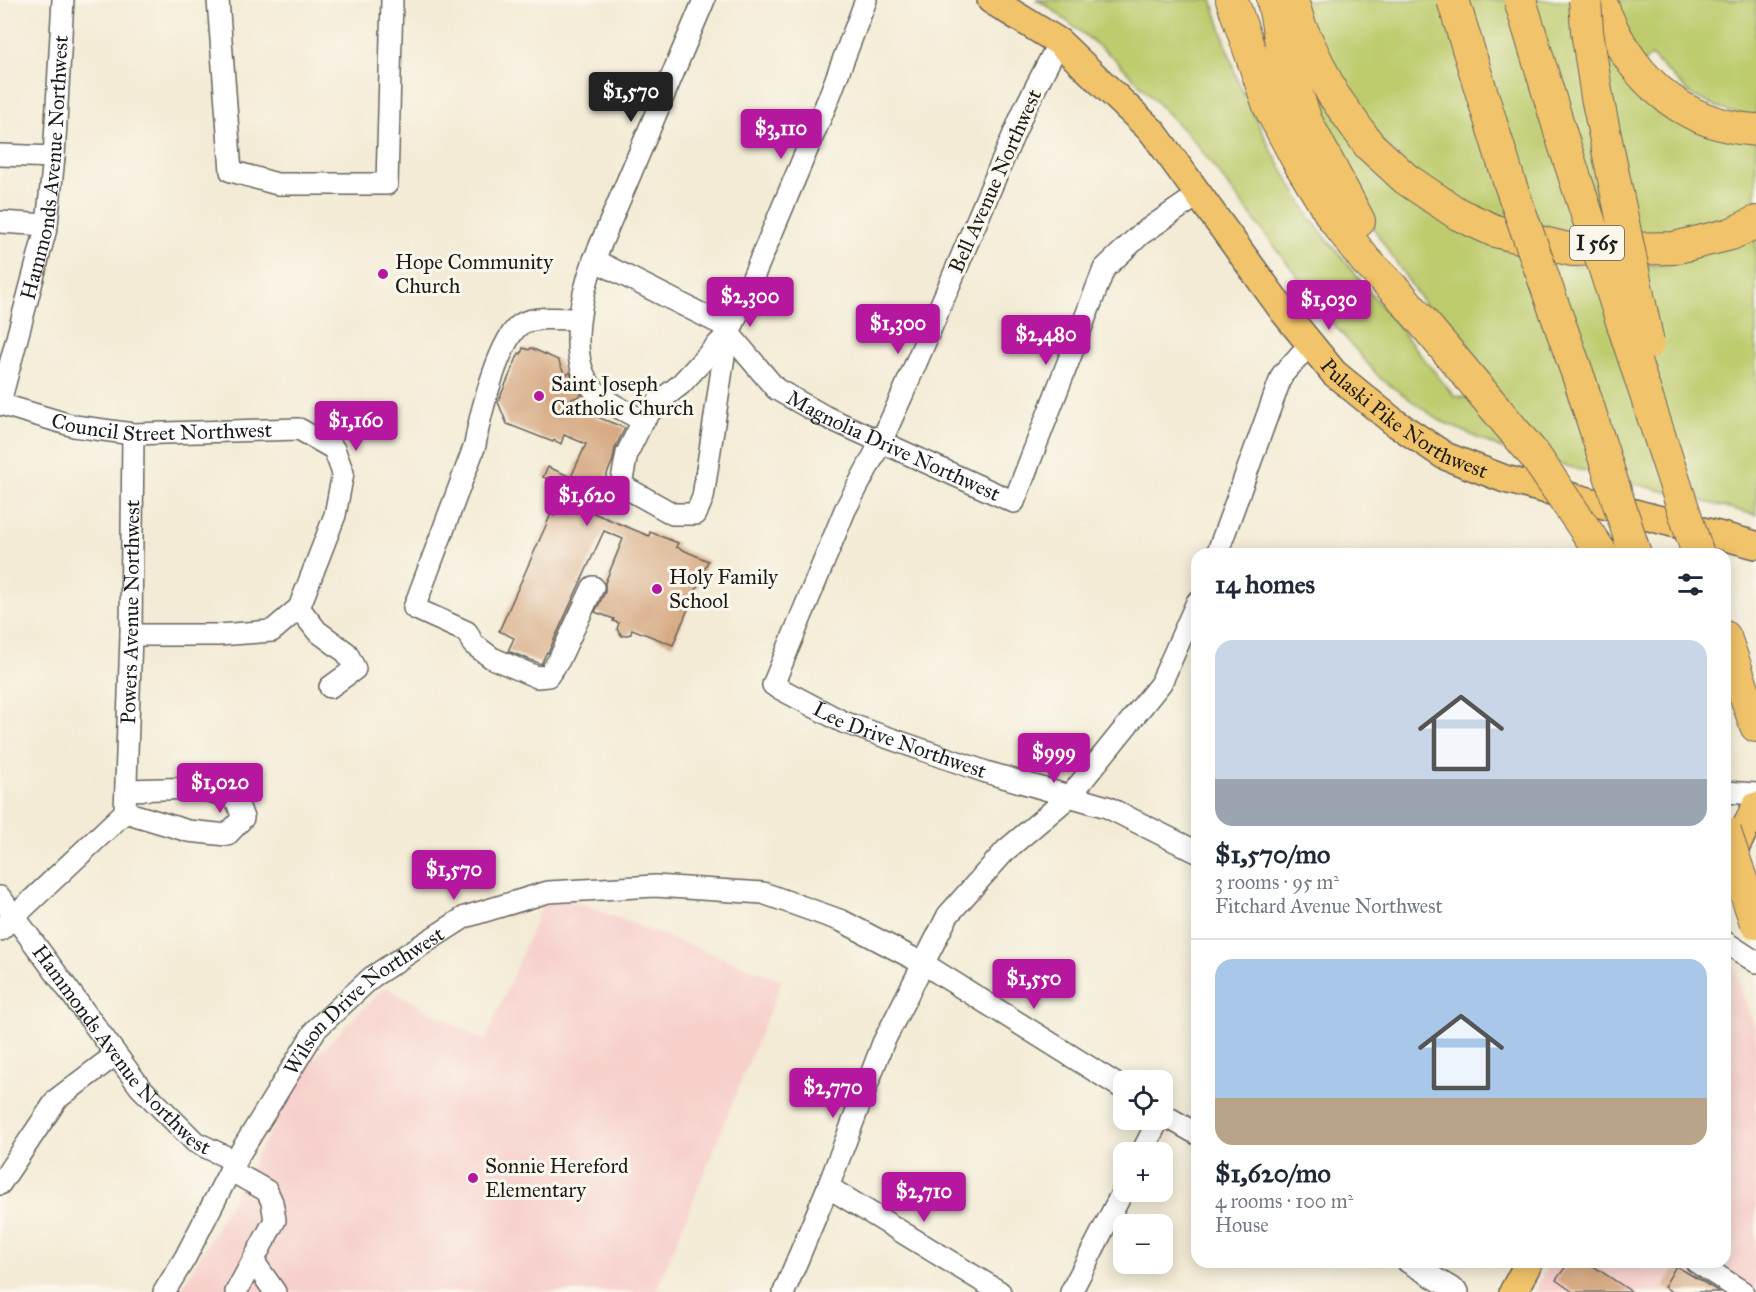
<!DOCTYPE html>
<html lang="en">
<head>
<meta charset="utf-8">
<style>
  :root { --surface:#fff; --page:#f2f2f3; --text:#1f2937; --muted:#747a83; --line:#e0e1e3; --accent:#b5179e }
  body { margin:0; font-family:"IM FELL Great Primer",serif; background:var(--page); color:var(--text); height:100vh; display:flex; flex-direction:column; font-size:22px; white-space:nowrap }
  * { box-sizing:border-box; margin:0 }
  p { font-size:20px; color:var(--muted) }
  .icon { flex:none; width:33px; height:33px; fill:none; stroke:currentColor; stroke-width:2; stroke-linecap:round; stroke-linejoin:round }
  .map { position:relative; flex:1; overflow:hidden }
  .panel { position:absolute; left:1191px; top:548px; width:540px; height:720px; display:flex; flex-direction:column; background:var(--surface); border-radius:18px; box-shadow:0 3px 15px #0003 }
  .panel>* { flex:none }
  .fabs { position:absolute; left:1113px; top:1070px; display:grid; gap:12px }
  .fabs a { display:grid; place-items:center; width:60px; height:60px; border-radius:12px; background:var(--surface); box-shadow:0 3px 15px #0003; font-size:30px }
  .price { position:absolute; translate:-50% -51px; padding:0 14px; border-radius:6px; background:var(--accent); color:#fff; font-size:20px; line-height:39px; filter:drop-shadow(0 2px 3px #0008) }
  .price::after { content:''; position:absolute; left:50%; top:36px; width:18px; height:14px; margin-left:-9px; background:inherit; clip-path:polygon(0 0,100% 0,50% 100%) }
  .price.on { background:#222; color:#fff }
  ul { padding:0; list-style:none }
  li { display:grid; align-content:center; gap:12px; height:318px; padding:0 24px }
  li+li { border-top:2px solid var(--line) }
  li span { display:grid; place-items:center; height:186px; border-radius:18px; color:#555 }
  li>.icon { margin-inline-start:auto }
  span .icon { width:108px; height:108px; fill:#fffc; stroke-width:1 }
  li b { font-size:26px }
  h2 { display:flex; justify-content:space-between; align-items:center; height:72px; padding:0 24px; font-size:26px }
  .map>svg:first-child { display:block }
  .built { fill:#f7d0cc }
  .green { fill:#becc6e; stroke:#6d7445; stroke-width:1.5 }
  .building { fill:#d7aa84 }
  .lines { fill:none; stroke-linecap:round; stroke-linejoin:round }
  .minor-casing { stroke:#67645d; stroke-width:24 }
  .major-casing { stroke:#67645d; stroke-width:30 }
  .highway-casing { stroke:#67645d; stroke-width:34 }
  .minor { stroke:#fff; stroke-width:21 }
  .major { stroke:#f1c36a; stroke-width:27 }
  .highway { stroke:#f1c36a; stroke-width:32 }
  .highway-bridge-casing { stroke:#67645d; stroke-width:34; stroke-linecap:butt }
  .highway-bridge { stroke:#f1c36a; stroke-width:32 }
  .poi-dot { fill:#b5179e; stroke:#fbf7ec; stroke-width:2 }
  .labels { text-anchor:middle; stroke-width:6; stroke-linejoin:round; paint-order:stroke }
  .shield { fill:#fbf7ec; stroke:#5f5e5a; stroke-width:1.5 }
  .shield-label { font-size:20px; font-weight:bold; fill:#1c1c1c }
  .street-label { font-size:21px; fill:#1c1c1c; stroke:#fbf7ec }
  .poi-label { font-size:21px; fill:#1c1c1c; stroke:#fbf7ec; text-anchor:start }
</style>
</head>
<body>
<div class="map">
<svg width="1756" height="1292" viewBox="0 0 1756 1292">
  <rect width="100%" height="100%" fill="#fbf7ec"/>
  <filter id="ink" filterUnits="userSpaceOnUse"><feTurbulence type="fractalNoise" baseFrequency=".0167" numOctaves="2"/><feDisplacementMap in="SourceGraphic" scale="12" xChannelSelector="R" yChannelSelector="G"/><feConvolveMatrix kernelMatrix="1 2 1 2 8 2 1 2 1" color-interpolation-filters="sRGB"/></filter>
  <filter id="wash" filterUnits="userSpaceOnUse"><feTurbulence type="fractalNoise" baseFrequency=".008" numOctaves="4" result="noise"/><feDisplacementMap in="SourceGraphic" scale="24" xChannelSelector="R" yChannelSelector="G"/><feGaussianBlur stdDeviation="1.35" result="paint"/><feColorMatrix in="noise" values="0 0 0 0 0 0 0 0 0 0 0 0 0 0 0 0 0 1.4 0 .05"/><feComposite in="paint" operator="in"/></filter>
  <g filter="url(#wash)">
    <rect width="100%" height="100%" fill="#f3ebd5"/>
    <path class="built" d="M548,892L782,980L656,1292H180L308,1064L385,987L485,1041Z
      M1725,964L1734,967L1756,1033V1292H1534L1550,1262H1725Z"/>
    <path class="green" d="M1037,0H1212L1237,79L1270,148L1310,218L1454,396L1507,403L1426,307L1319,147L1293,48L1371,168L1425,211L1505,250L1574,265H1667L1756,234V515L1504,450L1439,420L1381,379L1337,328L1194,141L1114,58L1046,5Z
      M1298,0H1756V116L1729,112L1693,96L1651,56L1627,76L1756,140V210L1653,241L1496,221L1411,172L1345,100Z"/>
    <g id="blocks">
      <path class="building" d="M523,348L529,350L531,348L558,360L565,375L570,373L582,395L562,403L625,428L615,448L613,460L591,512L649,536L650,532L678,543L676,547L708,561L673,645L632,629L631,634L622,636L617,629L619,623L613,621L614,619L595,612L605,592V583L623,539L604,531L548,653L547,652L541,664L508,651L514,638L499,631L551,514L554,516L567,488L543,477L548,467L571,477L586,444L564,435L561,444L554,440L553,442L507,424L498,402L519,353L521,354Z
        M1569,1262H1587L1632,1292H1573L1556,1280Z
        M1676,1266L1703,1282L1719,1292H1672L1664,1287Z"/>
    </g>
  </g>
  <g filter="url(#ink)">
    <use href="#blocks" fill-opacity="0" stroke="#67645d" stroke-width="1.5"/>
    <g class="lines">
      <defs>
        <g id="minor">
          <path d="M218,0L231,171L277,184H387L392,0"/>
          <path id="s1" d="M1059,42L1025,108L904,391L881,442L845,510L773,685L843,722L986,772L1107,807L1197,852"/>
          <path d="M0,155L54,157"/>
          <path d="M0,222L47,225"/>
          <path id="s2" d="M594,260L721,324L776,389L824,416L1014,502L1104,269L1141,234L1198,195"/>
          <path d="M578,319C562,319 539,316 523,323C500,333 479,419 475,445L414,608L467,632L473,644L492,658L537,677L548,676L559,660L593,587"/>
          <path d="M721,341L729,334L828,100L866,0"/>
          <path d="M718,344L724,356L703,497L696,514H673L621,485L627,453L643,421L658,402L680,385Z"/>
          <path id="s3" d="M0,402L47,225L54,157L63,0"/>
          <path id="s4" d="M0,404L74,426L133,434L299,429L334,449L343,473L335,515L299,608L272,631L218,635H131"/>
          <path d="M643,421C625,410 603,402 590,385C567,354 582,293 594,260L704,0"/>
          <path d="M1217,554L1282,375L1310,344"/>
          <path d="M299,608L317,631L347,653L355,669L330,687"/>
          <path d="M1725,792L1756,794"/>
          <path d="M125,812L188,831L227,835L243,818L236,799L199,788L126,790"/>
          <path id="s5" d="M0,897L140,1087L195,1142L235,1161"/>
          <path id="s6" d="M0,930L125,812L131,635L133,434"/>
          <path d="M1725,942L1756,962"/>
          <path d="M1162,1114L1197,1134"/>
          <path d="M1142,1152L1159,1119"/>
          <path d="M230,1170L267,1191L272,1202L275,1220L236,1292"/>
          <path d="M0,1184L57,1099L115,1055"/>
          <path d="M828,1187L1000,1292"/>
          <path d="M254,1262L275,1292"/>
          <path d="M1408,1262L1458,1292"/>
          <path d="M1696,1262L1743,1292"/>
          <path id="s7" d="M164,1292L185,1258L235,1161L316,1029L372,977L465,917L548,892L655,886L763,893L842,921L924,964L1124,1089"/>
          <path d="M784,1292L828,1187L883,1043L948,915L1006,850L1070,796L1161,683L1197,602"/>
          <path d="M1071,1292L1124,1189"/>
        </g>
        <g id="major">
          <path id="s8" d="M991,0L1059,42L1153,132L1284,312L1334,373L1394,422L1445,456L1505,479L1756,545"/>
          <path d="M1726,867L1756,806"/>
          <path d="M1513,1292L1529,1262"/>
        </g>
        <path id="highway" d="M1232,0L1269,106L1298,161L1333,218L1366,261L1400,295L1480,390
          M1273,0L1282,48L1306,121L1359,221
          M1292,0L1300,26L1332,93L1369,145L1406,179L1458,214L1495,231L1572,250L1674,248L1731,234L1756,222
          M1600,0C1626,72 1677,125 1756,130
          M1725,637L1756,726"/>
      </defs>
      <use href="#minor" class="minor-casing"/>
      <use href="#major" class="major-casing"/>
      <use href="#highway" class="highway-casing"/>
      <use href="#minor" class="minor"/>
      <use href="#major" class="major"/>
      <use href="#highway" class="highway"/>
      <defs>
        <path id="highway-bridge" d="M1453,0L1509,181L1580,381L1635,554
          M1520,0L1563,141L1698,554
          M1585,0L1587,31L1597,97L1648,343
          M1480,390L1535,456L1602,554
          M1725,832L1756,923"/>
      </defs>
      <use href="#highway-bridge" class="highway-bridge-casing"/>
      <use href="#highway-bridge" class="highway-bridge"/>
    </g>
  </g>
  <g class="poi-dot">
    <circle cx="383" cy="274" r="6"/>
    <circle cx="539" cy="396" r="6"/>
    <circle cx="657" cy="589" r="6"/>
    <circle cx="473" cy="1178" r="6"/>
  </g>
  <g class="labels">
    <rect class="shield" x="1570" y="226" width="54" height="34" rx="4.5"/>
    <g class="shield-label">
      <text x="1597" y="250">I 565</text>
    </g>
    <g class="street-label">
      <text dy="7" stroke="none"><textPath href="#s3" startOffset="240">Hammonds Avenue Northwest</textPath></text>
      <text transform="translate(995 181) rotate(-66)" y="7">Bell Avenue Northwest</text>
      <text dy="7" stroke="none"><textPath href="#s8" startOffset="596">Pulaski Pike Northwest</textPath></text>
      <text dy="7" stroke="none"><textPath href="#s4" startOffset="165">Council Street Northwest</textPath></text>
      <text dy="7" stroke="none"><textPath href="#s2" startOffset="358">Magnolia Drive Northwest</textPath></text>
      <text dy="7" stroke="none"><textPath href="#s6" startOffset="372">Powers Avenue Northwest</textPath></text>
      <text dy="7" stroke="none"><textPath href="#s1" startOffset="843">Lee Drive Northwest</textPath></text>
      <text dy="7" stroke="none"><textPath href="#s7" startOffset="358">Wilson Drive Northwest</textPath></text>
      <text dy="7" stroke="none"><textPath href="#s5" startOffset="196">Hammonds Avenue Northwest</textPath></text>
    </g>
    <g class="poi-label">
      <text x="395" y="269">Hope Community<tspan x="395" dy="24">Church</tspan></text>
      <text x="551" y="391">Saint Joseph<tspan x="551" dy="24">Catholic Church</tspan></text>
      <text x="669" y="584">Holy Family<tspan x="669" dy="24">School</tspan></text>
      <text x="485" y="1173">Sonnie Hereford<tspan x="485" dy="24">Elementary</tspan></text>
    </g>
  </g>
</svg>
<div class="fabs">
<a><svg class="icon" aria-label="locate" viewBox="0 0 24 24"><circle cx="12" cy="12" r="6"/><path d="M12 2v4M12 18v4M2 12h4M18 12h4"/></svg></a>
<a>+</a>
<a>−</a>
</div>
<b class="price on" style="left:631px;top:123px">$1,570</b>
<b class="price" style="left:781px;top:160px">$3,110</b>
<b class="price" style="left:750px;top:328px">$2,300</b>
<b class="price" style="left:1329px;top:331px">$1,030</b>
<b class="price" style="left:898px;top:355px">$1,300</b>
<b class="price" style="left:1046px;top:366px">$2,480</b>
<b class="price" style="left:356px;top:452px">$1,160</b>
<b class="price" style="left:587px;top:527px">$1,620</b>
<b class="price" style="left:1054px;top:784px">$999</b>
<b class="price" style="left:220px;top:814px">$1,020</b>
<b class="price" style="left:454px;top:901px">$1,570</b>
<b class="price" style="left:1034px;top:1010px">$1,550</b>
<b class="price" style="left:833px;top:1119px">$2,770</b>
<b class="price" style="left:924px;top:1223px">$2,710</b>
<section class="panel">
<h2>14 homes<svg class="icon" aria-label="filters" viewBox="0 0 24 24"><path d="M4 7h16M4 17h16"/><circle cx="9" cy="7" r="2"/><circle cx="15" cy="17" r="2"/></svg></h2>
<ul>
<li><span style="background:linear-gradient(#c9d6e8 75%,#9aa5b1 0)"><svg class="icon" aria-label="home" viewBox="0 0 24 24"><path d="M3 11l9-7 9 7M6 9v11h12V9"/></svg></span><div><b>$1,570/mo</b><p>3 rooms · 95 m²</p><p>Fitchard Avenue Northwest</p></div></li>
<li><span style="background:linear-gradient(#a9c7e8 75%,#b9a48a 0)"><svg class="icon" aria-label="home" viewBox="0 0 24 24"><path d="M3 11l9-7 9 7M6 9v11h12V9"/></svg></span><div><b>$1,620/mo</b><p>4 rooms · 100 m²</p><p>House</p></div></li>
</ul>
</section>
</div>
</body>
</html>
